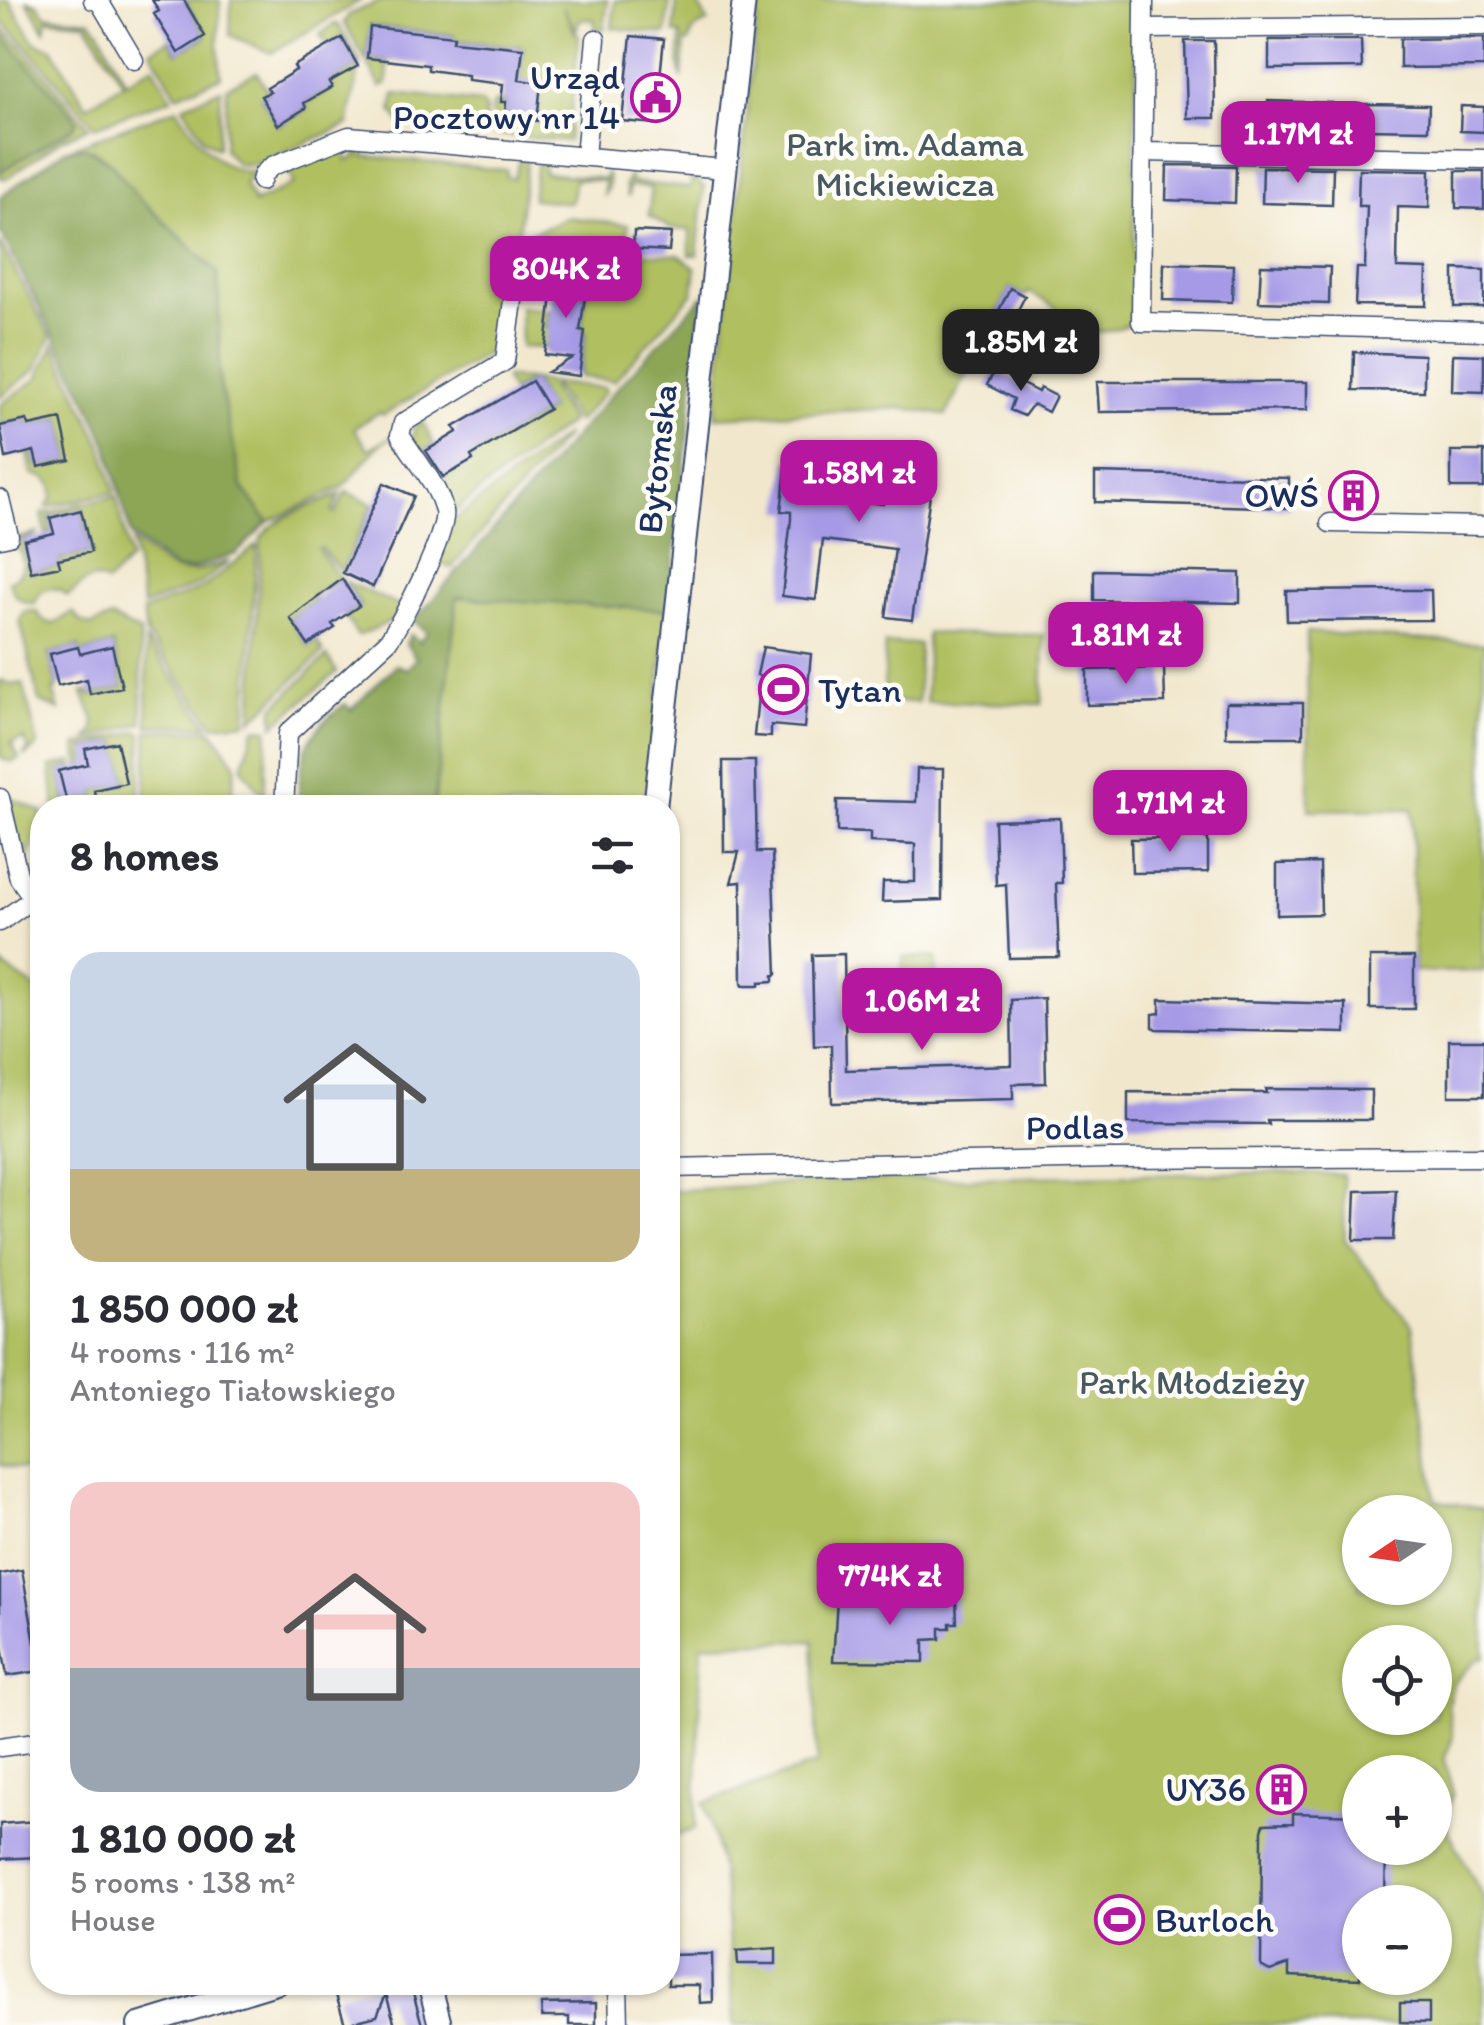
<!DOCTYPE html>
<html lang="en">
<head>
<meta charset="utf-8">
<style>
  :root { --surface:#fff; --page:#f2f2f3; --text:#2b2b33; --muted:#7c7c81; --accent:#b5179e }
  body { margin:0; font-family:Itim,sans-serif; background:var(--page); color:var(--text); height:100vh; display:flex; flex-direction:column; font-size:38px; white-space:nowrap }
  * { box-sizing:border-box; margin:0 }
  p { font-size:32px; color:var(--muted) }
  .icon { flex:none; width:55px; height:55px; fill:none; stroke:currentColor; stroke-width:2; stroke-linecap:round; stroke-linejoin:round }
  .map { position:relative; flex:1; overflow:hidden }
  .side { position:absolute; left:30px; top:795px; width:650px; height:1200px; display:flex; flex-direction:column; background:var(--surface); border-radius:40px; box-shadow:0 2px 8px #0004 }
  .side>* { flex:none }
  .needle { width:65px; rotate:257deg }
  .controls { position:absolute; left:1342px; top:1495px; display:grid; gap:20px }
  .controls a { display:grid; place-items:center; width:110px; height:110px; border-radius:50%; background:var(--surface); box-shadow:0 2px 8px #0004; font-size:50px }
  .price { position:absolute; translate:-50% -85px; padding:0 22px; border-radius:20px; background:var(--accent); color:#fff; font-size:32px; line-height:65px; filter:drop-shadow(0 2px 5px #0008) }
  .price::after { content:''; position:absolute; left:50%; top:60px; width:30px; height:22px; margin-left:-15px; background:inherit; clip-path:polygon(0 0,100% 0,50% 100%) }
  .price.selected { background:#222; color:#fff }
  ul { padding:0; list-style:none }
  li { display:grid; align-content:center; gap:20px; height:530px; padding:0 40px }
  li span { display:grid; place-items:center; height:310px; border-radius:30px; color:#555 }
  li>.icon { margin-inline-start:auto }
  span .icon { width:180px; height:180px; fill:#fffc; stroke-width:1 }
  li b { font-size:42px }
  h2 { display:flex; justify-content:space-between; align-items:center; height:120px; padding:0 40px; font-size:42px }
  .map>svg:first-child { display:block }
  .green { fill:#b0bf61; stroke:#667760; stroke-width:2.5; fill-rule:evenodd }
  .forest { fill:#8ca657; stroke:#546a5a; stroke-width:2.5 }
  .building { fill:#a69ae6 }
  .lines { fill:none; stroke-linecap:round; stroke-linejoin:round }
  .minor-casing { stroke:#3b4b6e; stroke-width:21 }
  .tertiary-casing { stroke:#3b4b6e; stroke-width:26 }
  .minor { stroke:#fff; stroke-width:18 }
  .tertiary { stroke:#fff; stroke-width:22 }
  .labels { text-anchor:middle; stroke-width:9; stroke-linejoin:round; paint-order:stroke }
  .poi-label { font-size:35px; fill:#1b2f5e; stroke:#fdfcf7; text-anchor:end }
  .park-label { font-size:35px; fill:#485a5f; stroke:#fdfcf7 }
  .street-label { font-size:35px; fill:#1b2f5e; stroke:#fdfcf7 }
</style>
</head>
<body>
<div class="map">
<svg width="1484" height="2025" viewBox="0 0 1484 2025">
  <rect width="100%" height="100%" fill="#fdfcf7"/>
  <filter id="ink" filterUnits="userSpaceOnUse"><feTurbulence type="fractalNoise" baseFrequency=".01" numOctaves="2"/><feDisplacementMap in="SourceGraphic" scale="20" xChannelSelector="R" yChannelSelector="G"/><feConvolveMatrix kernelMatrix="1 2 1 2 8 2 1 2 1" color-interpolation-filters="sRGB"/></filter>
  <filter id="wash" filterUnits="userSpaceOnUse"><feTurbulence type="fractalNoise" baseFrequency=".0048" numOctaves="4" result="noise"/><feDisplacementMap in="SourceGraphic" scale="40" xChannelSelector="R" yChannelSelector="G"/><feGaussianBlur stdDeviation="2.25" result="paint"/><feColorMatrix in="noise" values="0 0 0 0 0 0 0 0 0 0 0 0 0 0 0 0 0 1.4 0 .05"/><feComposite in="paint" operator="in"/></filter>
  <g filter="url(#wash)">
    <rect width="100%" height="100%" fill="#f1e7cc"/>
    <path class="green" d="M0,0H9L35,43L52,48L87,106L123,83L86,22L47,19L45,31L27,1L36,3L46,15L90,20L98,29L126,82L153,66L172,98L95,126L23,42L0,20Z
      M185,0H220L218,44L221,77L177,95L151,51L169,40L177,53L206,37Z
      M231,0H361L271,53L230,35Z
      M383,0H608L604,29L595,28V20L579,19L576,31L563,7L575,33L579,35L568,141L493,134L491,130L493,105L496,102L506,103L505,119L537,121L541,83L519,80L523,47L455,40L454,35L370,26L366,59L388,62L387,84L381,87L344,22L350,14Z
      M615,0H670L666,34L612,28Z
      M677,0H696L708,22C697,26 692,30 689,42H685L682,79L679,66L681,35L674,33Z
      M759,0H1137L1133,324L1099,333L1029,292L1025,296L1010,288L946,415L903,408L715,417Z
      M334,24L339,25L360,63L348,125L253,165L237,164L224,149L227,87L257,72L268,92L261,97L278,126L307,109L305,104L333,88L330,82L358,66L342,37L328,45L320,35Z
      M0,27L20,45L89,127L62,139L7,178H1L0,172L74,127L0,32Z
      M221,89L218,147H216L204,139L183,106Z
      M395,94L481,103L486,109L484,132L402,125L392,111Z
      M177,108C194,134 221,177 257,171L244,184L254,203L294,184L287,167L345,145L347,161L357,157L354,149L359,147L362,156L507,170L506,177L514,178L520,159H527L515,261L504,260L491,351L383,415L380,412L354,428L368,449L394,436L381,443L343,487L268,522L242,487L220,385L218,273L136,195L111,163L92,149L65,150Z
      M537,161L544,162V173L605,179L606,173C610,179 609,189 604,195V181L575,179L571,203L532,199Z
      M630,175V182L690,188L692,177L704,187L697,255H690V230L671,229L649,215L651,188L629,186L628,197L625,185Z
      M567,217L628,225L626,248L533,245L530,234Z
      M0,243L51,337L35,370L0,397Z
      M527,249L679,255L696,268L693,293L614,381L580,377L586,331L581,329L588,284L585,279L572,282L574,262H525Z
      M520,307L549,310L546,327L552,328L549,348L521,347Z
      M54,344L103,449L115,492L47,507L53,496L52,485L44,477L32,475L28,454L34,453L37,467L71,460L61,418L29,425L27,419L0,425V405L38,378Z
      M507,377L547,382L571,421L452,513L412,439L415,427L422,421L434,444L423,452L440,481L474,460L472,456L550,410L532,380L511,392L505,379Z
      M552,383L605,388L606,391L577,422Z
      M567,434L451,568L434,560L450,523Z
      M346,492L373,504L341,572L321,548L318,549L340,579L313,595L315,600L289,618L308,646L317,641L323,652L252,720L261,538C277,515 315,505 340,494L332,512L335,514Z
      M116,496L130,560L107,583C86,572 82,588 67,596C56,584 40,586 35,603C20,603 13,595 9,581C30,572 24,556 13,540L39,533L23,540L31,573L60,566L59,560L92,552L82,510L49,517L52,532L46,534L42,514Z
      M132,541C177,574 175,580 229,561L200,584L143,606Z
      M257,545L246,722L214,725L146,634L143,611L203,588Z
      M346,582L402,607L396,619L358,636L345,616L361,606Z
      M457,597L668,610L646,807L434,808Z
      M25,611H36L44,621L54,624L73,612L81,622L91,626L111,618L140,632L142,723L88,739C103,723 87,710 83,692H88L90,696L123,688L113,644L81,653L79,646L49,653L57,689L53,690L59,710L39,701L20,621Z
      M1307,632L1484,644V971L1414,972L1412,809L1309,810Z
      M927,633L1044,635L1042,704L926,702Z
      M146,641L209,726H148Z
      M885,644H919L918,702H884Z
      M327,656L337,672L274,725V707Z
      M0,680L12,685L23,683L38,745L26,756L24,754L29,751L24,739L11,743L19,758L13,762L2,759L0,754Z
      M255,728L268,729L264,796L275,798L276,807H271L242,767Z
      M212,730L236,765L230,807H145L148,731Z
      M138,731L142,733L139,807H55L51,767L73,762L74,767L59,771L66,804L96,797L95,791L127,783L117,741L83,749L86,764L80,766L76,746Z
      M8,797L42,812V822L24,866Z
      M903,957L937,958L935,992L902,990Z
      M0,964L42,993V1159L27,1183L42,1187V1474L0,1465Z
      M1282,1172L1343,1175L1345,1240L1412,1326L1435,1500L1484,1509V1658L1477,1659L1453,1684L1448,1705L1453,1737L1444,1760L1453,1792L1445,1824L1484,1899V2025H734C728,1955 730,1868 703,1803L817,1764L814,1641L702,1644L695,1829L668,1838V1191L824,1181ZM1360,1512H1435V1588H1360ZM1360,1642H1435V1718H1360ZM1360,1772H1435V1848H1360ZM1360,1902H1435V1978H1360Z"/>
    <path class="forest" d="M0,32L77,120L74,127L0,172Z
      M85,147L111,163L136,195L218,273L220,385L242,487L268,522L236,554L192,569L177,570L131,536L108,447L88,402L0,231V197L65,150Z
      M703,296L668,610L457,597L434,807L298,808C301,756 302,736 345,704L351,710L396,665L407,669L416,658L406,644L410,634L419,642L427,632L414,621L617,388Z"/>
    <g id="blocks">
      <path class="building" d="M152,0H184L205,36L178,53L154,14L159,11Z
        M370,27L454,36L453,41L523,48L519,80L541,83L537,121L505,118L506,102H501L503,84L467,80V75L428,70V65L367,58Z
        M631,36L664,39L655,124L622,121Z
        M342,38L358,66L329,82L332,87L304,103L306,108L278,125L261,96L270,92L267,88L296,70L294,66Z
        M1484,38V67L1400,68V39Z
        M1269,40H1361L1362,68L1269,69Z
        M1185,41H1214L1215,118H1187Z
        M1268,101L1332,103L1331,127L1267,126Z
        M1365,104L1429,105L1428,130L1364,129Z
        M1461,106L1484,107V132L1460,131Z
        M1167,165L1236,166L1235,203L1166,200Z
        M1263,167L1333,168L1332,205L1262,203Z
        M1359,169L1430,170L1429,208L1398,207L1397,268L1427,269L1426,306L1355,305L1357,268H1365L1367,206H1358Z
        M1456,171H1484V209L1456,208Z
        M634,231L671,233L669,251L633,249Z
        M556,261L571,263L570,283L587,284L580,330L585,331L579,376L548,372L572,358L545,355Z
        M1164,263L1233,265L1232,302L1163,300Z
        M1261,265L1330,267L1329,304L1259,302Z
        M1454,269L1484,270V307H1454Z
        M1010,288L1025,296L997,352L993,368L975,359Z
        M1354,352L1424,355V391L1353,390Z
        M1453,354L1484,355V392L1452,391Z
        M995,370L1038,392L1040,388L1056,396L1048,412L1033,404L1024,416L1010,410L1014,399L987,385Z
        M532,381L549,409L471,456L473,460L443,477L426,451L457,432L454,427Z
        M1097,382H1307V410L1099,412Z
        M61,419L70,460L38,467L34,451L6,458L0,426L27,420L29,426Z
        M907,449L936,453L912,620L886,617L895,549L823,540L816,600L782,596L791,519V512L781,511L787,460L833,467L830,497L883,504L889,459L905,461Z
        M1451,451H1484V488H1451Z
        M1095,473L1289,478V508L1095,502Z
        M384,483L414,496L373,587L343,573Z
        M81,510L91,552L58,559L60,566L31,572L24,540L54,533L50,518Z
        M1094,570L1240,573V603L1094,600Z
        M342,579L359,606L332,624L335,628L308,645L290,618Z
        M1407,590H1431L1432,620L1287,621L1286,591Z
        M112,646L122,687L90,694L87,679L58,686L50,654L78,647L80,654Z
        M763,647L811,654L804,728L771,725V737L754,736L760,676L757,675Z
        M1164,668L1165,703L1087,705V670Z
        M1226,703H1303V737H1226Z
        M117,742L126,783L94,790L95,796L67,803L59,771L88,764L85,749Z
        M723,761H755L757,852H772L777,974L774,975V981L760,982V985H743L742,982L741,882L731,883L739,852H724Z
        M917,769H943L942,900L882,902L883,882H915V844L870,842V833L837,832V800L916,802Z
        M1060,818L1062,883H1056L1059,957L1009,958L1006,884L996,885L994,820Z
        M1208,838V872L1132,873L1131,839Z
        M1320,863L1321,914L1277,915V864Z
        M844,954L846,1070L1012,1065L1011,1000L1044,998L1046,1083L1013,1084V1099L832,1103L831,1045L814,1046L812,955Z
        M1370,957H1414V1009H1370Z
        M1160,999L1346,1004V1033L1156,1029L1153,1027V1014L1160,1013Z
        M1449,1040H1484V1096H1449Z
        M1266,1089L1371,1090V1120H1267L1268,1124L1128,1123V1092L1267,1093Z
        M1396,1190L1393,1240H1354L1356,1191Z
        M22,1570L35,1643L42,1642V1666H39L40,1671L7,1676L0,1635V1574Z
        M956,1598L957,1623H950V1628H940V1639L924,1640V1662L833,1661L837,1599Z
        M1293,1813L1360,1815V1848H1386L1385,1902H1360V1979L1289,1976V1964L1270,1971L1261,1966L1262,1830L1264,1824L1293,1823Z
        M36,1821V1828H42V1847H37V1857L0,1859V1824Z
        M776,1948V1964H738L737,1951Z
        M712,1954L713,2002L700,2003L699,1985H668V1955Z
        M382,1982H410L422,2025H395L386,1994L377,2016L345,2024L336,1995Z
        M596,2003V2025H569V2017H542L541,2004Z
        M1400,2003H1429V2023L1400,2022Z"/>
    </g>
  </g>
  <g filter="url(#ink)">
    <use href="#blocks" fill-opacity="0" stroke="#3b4b6e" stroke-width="2.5"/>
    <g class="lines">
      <defs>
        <path id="minor" d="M93,0L99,1L134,60
          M1144,0L1141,322L1484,331
          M1144,29L1484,26
          M1143,152L1484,159
          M585,156L596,39
          M261,181L263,174L272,166L349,136L725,169
          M0,499L9,536L0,538
          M1330,523L1484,526
          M0,798L19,878L33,898
          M284,808L288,733L388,641C402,622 449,530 444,511C438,484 414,458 400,435L403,423L505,361L518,263
          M0,922L42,892
          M668,1168L1111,1159L1484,1157
          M0,1747L42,1741
          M618,1983L619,2025"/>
        <path id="tertiary" d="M655,808L744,0
          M429,1982L440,2025
          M139,2025L279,1982"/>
      </defs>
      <use href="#minor" class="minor-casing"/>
      <use href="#tertiary" class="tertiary-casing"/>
      <use href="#minor" class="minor"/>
      <use href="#tertiary" class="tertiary"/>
    </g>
  </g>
  <defs>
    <symbol id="civic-ring" viewBox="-11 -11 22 22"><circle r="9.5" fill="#fdfcf7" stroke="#b5179e" stroke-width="1.5"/><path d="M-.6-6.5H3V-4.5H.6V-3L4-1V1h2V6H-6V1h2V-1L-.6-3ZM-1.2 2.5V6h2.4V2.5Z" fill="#b5179e"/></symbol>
    <symbol id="building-ring" viewBox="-11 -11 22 22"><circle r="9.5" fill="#fdfcf7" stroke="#b5179e" stroke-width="1.5"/><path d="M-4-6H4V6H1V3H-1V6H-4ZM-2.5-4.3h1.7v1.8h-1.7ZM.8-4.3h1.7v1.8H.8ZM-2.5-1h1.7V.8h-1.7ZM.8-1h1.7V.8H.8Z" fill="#b5179e"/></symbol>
    <symbol id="stadium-ring" viewBox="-11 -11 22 22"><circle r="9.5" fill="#fdfcf7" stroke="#b5179e" stroke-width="1.5"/><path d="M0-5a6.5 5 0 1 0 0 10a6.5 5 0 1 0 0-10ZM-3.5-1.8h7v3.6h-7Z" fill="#b5179e"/></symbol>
  </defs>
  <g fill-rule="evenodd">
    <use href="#civic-ring" x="628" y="70" width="55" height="55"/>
    <use href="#building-ring" x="1326" y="468" width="55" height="55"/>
    <use href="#stadium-ring" x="756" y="662" width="55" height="55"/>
    <use href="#building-ring" x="1254" y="1762" width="55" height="55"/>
    <use href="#stadium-ring" x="1092" y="1892" width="55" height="55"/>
  </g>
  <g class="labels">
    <g class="poi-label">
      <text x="620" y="89">Urząd<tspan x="620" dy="40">Pocztowy nr 14</tspan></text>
      <text x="1319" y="507">OWŚ</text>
      <text x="818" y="702" text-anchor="start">Tytan</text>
      <text x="1246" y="1801">UY36</text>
      <text x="1155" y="1932" text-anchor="start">Burloch</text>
    </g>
    <g class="park-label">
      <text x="905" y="156">Park im. Adama<tspan x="905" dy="40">Mickiewicza</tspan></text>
      <text x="1192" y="1394">Park Młodzieży</text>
    </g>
    <g class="street-label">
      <text transform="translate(657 459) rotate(-84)" y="12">Bytomska</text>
      <text transform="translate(1075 1127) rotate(-1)" y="12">Podlas</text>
    </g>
  </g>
</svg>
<div class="controls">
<a><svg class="needle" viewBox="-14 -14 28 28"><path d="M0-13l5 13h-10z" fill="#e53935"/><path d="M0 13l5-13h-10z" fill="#7c7c81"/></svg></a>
<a><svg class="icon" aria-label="locate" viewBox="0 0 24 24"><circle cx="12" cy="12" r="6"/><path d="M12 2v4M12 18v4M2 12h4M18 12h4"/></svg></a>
<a>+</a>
<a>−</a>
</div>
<b class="price" style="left:1298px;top:186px">1.17M zł</b>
<b class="price" style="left:566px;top:321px">804K zł</b>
<b class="price selected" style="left:1021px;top:394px">1.85M zł</b>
<b class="price" style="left:859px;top:525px">1.58M zł</b>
<b class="price" style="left:1126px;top:687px">1.81M zł</b>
<b class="price" style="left:1170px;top:855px">1.71M zł</b>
<b class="price" style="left:922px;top:1053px">1.06M zł</b>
<b class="price" style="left:890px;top:1628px">774K zł</b>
<section class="side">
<h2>8 homes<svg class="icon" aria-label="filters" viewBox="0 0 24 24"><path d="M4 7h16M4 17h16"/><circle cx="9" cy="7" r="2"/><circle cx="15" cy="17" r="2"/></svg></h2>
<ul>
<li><span style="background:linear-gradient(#c9d6e8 70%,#c2b280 0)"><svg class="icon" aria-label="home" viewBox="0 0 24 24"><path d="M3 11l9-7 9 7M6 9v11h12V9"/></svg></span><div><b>1 850 000 zł</b><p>4 rooms · 116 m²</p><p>Antoniego Tiałowskiego</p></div></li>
<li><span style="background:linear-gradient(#f6c9c9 60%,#9aa5b1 0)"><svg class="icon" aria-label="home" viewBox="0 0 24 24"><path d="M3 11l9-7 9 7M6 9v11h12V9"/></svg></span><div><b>1 810 000 zł</b><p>5 rooms · 138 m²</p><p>House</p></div></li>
</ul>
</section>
</div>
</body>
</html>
